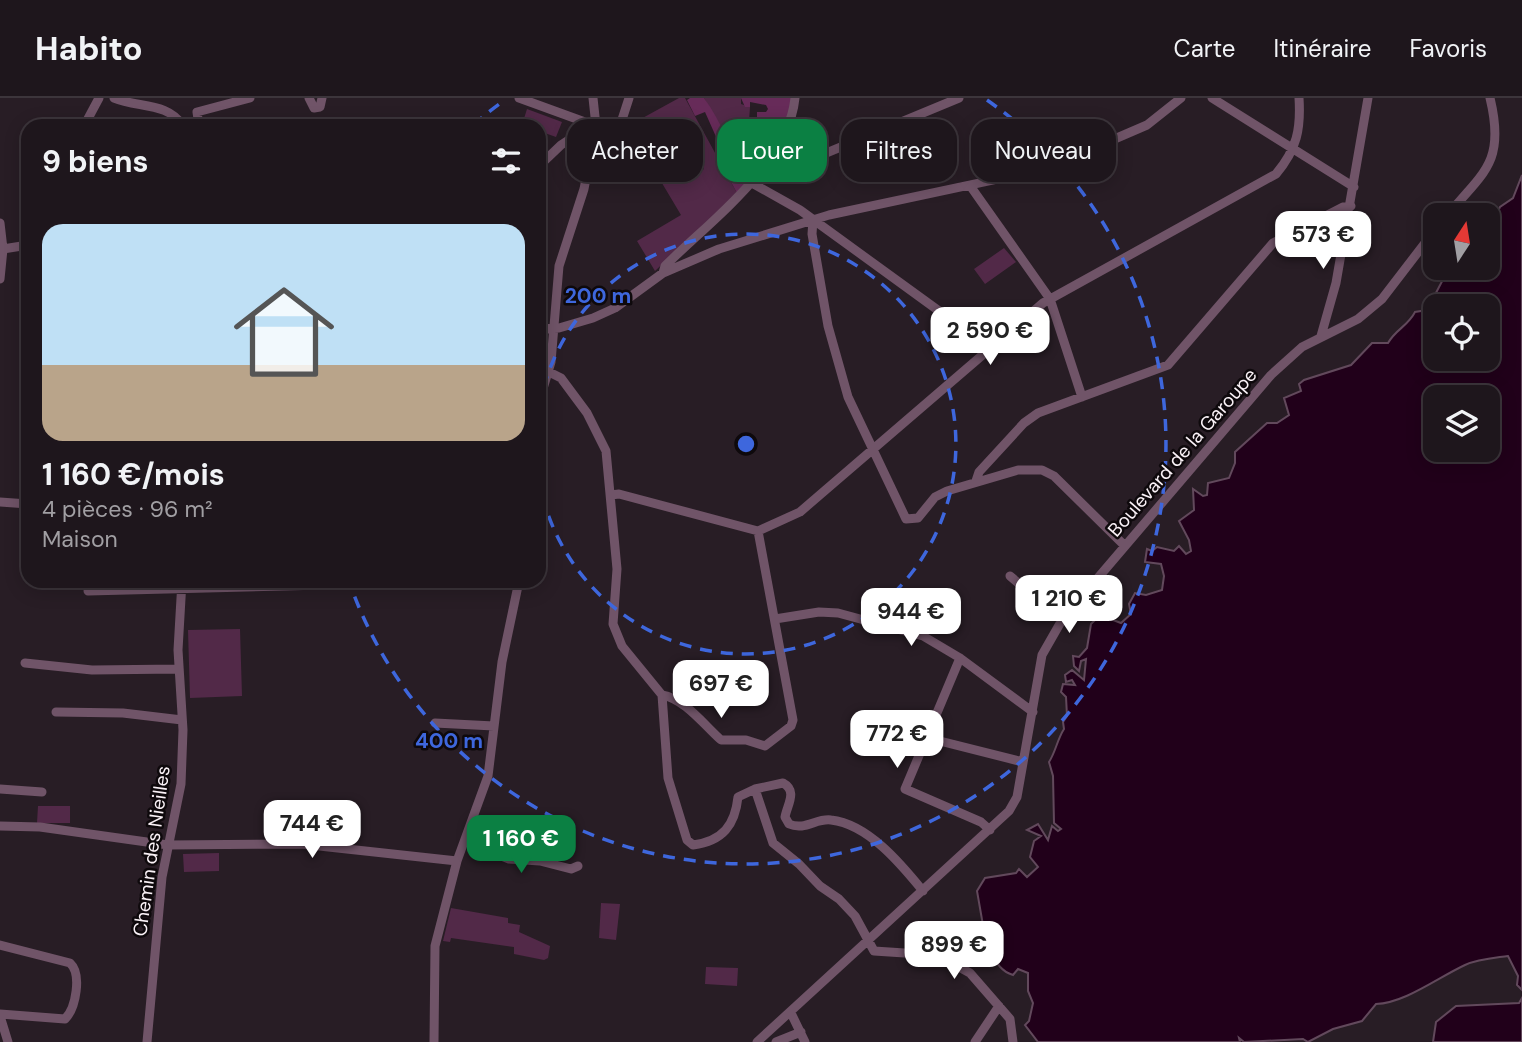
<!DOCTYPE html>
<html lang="fr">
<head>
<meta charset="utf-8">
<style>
  :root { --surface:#1e161c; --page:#2b2329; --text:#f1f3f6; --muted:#a19fa3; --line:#3c353b; --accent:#0b8043 }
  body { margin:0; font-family:"DM Sans",sans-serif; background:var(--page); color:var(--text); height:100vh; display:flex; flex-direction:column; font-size:26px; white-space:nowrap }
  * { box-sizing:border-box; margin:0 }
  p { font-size:23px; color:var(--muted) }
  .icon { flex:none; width:38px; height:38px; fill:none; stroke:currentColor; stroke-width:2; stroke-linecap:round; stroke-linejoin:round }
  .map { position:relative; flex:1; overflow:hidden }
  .drawer { position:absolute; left:21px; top:21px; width:525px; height:469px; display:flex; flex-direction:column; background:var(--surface); border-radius:21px; box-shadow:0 4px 18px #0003,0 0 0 2px var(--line) }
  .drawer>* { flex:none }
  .guide { position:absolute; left:567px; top:21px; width:665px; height:63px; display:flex; gap:14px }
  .needle { width:46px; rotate:12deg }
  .fabs { position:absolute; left:1423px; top:105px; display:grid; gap:14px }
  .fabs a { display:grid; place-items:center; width:77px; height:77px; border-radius:14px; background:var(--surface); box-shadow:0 4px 18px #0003,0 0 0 2px var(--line); font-size:35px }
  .price { position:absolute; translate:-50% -60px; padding:0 16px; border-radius:14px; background:#fff; color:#222; font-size:23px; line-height:46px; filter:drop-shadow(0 2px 4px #0008) }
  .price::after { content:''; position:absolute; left:50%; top:42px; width:21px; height:16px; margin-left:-10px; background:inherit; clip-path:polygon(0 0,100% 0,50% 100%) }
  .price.current { background:var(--accent); color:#fff }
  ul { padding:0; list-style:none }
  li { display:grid; align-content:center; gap:14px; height:371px; padding:0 21px }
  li+li { border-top:2px solid var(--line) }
  li span { display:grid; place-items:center; height:217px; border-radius:21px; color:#555 }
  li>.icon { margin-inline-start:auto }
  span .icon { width:126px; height:126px; fill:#fffc; stroke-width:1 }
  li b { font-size:30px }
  h2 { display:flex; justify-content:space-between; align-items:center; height:84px; padding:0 21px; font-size:30px }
  .chip { padding:0 24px; border-radius:21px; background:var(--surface); box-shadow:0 4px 18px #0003,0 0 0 2px var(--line); font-size:24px; line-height:63px }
  .chip.current { background:var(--accent); color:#fff }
  header { display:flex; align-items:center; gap:42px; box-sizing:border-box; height:98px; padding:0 35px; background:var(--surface); border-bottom:2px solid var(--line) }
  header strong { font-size:33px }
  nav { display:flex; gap:38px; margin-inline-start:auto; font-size:24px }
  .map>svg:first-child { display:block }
  .green { fill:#522948; fill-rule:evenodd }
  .forest { fill:#672b59 }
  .water { fill:#21001a; stroke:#62495c; stroke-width:2; fill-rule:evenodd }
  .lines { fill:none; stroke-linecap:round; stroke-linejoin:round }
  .minor { stroke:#705468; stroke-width:9 }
  .ring { fill:none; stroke:#3e67dd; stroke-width:3.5; stroke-dasharray:12 9 }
  .labels { text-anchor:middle; stroke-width:5; stroke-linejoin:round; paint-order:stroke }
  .street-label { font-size:19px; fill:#faf2f7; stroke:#0e090c }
  .centre { fill:#3e67dd; stroke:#0e090c; stroke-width:3.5 }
  .ring-label { font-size:21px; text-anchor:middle; font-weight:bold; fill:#3e67dd; stroke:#0e090c; stroke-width:5; stroke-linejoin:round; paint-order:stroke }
</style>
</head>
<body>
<header>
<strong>Habito</strong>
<nav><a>Carte</a><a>Itinéraire</a><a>Favoris</a></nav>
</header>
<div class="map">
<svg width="1522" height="944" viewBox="0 0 1522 944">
  <rect width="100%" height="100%" fill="#281d25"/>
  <path class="green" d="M679,0H685L737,95L655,173L637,143L681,117L628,28ZM679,28L704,71L684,82L676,69L682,66L673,51L667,54L659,39Z
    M704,0H741V6L750,9L748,38L766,46L747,77Z
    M527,11L562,24L556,39L539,33V28L522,27Z
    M1004,150L1016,164L985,186L974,171Z
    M240,531L242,598L190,600L188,532Z
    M38,708H70V725H37Z
    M219,755V773L184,774L183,756Z
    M601,805L620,806L616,842L599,840Z
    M451,810L508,820V825L520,827L519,834L550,848L548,860L544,862L514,856V849L451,840L450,844L443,843Z
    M706,869L738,870L737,888L705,886Z"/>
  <path class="forest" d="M690,0H704C722,24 730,52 746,76L766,46L762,45L767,41L765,33L757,30V14H766L768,11L766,7L750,4V9H745L741,0H795L793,15L752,85L737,95L725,73L729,68L705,14L695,18L687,2Z"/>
  <path class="water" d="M1522,77V892L1517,887L1518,878L1508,858C1494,860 1478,861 1465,867C1437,880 1405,905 1376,906L1362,923L1333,931L1308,944L1303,941L1244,944L1239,940L1240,944H1038L1025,927L1029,923L1033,905L1028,893V875L1018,871L1013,877C1003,874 994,865 994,854L1000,849L996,840L984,833L977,793L985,780L1016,775L1019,771L1027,779L1038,769L1030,759L1034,743L1041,738L1027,732L1038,726L1048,742L1052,728L1058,733L1061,731L1054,725L1053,678L1049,664C1056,653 1057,642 1064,631L1063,624L1067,618L1066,599L1061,594L1063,586L1075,587L1072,582L1066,584L1065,577L1072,572L1084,582L1086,561L1081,563L1079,573L1074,568L1073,558L1079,559L1087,550L1091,526L1100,517L1121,525L1131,516L1129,506L1135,495L1146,497L1162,492L1164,478L1161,466L1145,464L1147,451L1152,453L1157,449L1174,453L1179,448L1186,456L1191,453L1189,442L1179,423L1194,412L1193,391L1203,398L1207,397L1208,385L1229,380L1235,365V354L1267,325H1277L1289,317L1284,300L1301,293L1299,286L1304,282L1351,267L1372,245H1388C1396,231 1408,228 1415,214L1427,212L1449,170H1488V134L1500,109L1513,100ZM1435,208H1488V261H1435ZM1435,299H1488V352H1435Z
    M1522,900V944H1433L1436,924L1456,908L1519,905Z"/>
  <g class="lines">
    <path class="minor" d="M114,0C138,10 168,4 183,28
      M309,0L314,10L320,9L322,0
      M519,0L596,28
      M1212,0L1354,89
      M84,28L99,0
      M199,28L197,14L250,0
      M576,37L618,34L629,0
      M539,68L561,47L581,34
      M752,85L800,112L990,250
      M754,85L959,0
      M971,89L1050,201L1082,299
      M1447,117C1486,73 1505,62 1490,0
      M813,122L812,136L828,228L848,299L906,421L918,420L935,399L947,393L1018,372H1042L1054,378L1125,448
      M0,125L3,151L0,181
      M3,151L28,147
      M663,175L665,168C710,123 788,67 795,0
      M539,231L559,230L593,220L615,210L663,175L719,151L829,117L1045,71L1147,27L1181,0
      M1321,238L1336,185L1368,0
      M549,274L561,280L587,315L606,353L617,471L613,526L622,548L662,597L668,680L687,742L693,747C723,743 735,727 738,699L755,691L773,745L799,766L820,788L839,801L855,818L874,853L920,856L948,863L970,875L1010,921L1013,944
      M539,304L551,264L559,168L584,91L596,28L593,0
      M976,383L979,374L1024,325L1038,315L1168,267L1273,145L1343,109L1351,108
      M611,397L619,396L758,433L800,414L1043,205L1276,76C1297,51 1301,31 1299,0
      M0,404L28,406
      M1010,478L1062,522
      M88,493L363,486
      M775,521L819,514L838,515L923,538L960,560L1033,614
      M960,560L905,691L981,724L990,732
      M25,565L92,572L178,571
      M662,597C685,601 704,627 721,642H746L765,648L791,628L793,622L758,433
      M56,614L123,615L182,622
      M435,625L494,628
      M900,633L1023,664
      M0,691L42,694
      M755,691L783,685C798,693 787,707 785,719L789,726C805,733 816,720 831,722C868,726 901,766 923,793
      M0,728L40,729L168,747L301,746L457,763
      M465,743L509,761L540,763L571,771L578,768
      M0,847L70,865C82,876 76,910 65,921L0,916
      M791,915L805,944
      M0,918L8,944
      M147,944L162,779L181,686L183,632L178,552L182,483
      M434,944L435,848L457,763L488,678L502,564L519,483
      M757,944L1009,713L1017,699L1042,557L1062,522L1271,277L1302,249L1358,221L1382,201L1435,132
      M776,944L801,934
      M975,944L999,908"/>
  </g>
  <g class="ring">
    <path d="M539 310A210 210 0 1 1 539 382"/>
    <path d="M473 27A420 420 0 0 1 505 2M987 2A420 420 0 1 1 350 486"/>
  </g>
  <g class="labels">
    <g class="street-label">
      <text transform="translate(1182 354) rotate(-49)" y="7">Boulevard de la Garoupe</text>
      <text transform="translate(151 753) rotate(-82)" y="7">Chemin des Nieilles</text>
    </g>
  </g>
  <circle cx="746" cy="346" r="10" class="centre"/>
  <g class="ring-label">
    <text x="598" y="205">200 m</text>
    <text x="449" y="650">400 m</text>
  </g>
</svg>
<div class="fabs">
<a><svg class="needle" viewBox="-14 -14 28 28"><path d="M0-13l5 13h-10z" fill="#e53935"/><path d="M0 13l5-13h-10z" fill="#a19fa3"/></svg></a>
<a><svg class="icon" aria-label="locate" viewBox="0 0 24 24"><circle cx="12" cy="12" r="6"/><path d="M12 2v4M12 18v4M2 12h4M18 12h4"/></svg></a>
<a><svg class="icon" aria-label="layers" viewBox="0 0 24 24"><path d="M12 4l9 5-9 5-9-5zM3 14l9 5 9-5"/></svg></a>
</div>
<b class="price" style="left:1323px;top:173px">573 €</b>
<b class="price" style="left:990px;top:269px">2 590 €</b>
<b class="price" style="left:1069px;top:537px">1 210 €</b>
<b class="price" style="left:911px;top:550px">944 €</b>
<b class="price" style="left:721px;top:622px">697 €</b>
<b class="price" style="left:897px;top:672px">772 €</b>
<b class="price" style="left:312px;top:762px">744 €</b>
<b class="price current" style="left:521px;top:777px">1 160 €</b>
<b class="price" style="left:954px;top:883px">899 €</b>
<div class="guide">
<a class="chip">Acheter</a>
<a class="chip current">Louer</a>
<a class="chip">Filtres</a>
<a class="chip">Nouveau</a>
</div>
<section class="drawer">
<h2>9 biens<svg class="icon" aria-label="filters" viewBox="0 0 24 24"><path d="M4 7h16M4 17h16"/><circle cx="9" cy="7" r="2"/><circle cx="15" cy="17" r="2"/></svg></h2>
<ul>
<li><span style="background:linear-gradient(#bfe0f5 65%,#b9a48a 0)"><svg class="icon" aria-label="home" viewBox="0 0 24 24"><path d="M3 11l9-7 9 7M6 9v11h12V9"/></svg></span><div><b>1 160 €/mois</b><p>4 pièces · 96 m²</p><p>Maison</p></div></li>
</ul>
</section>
</div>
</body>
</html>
